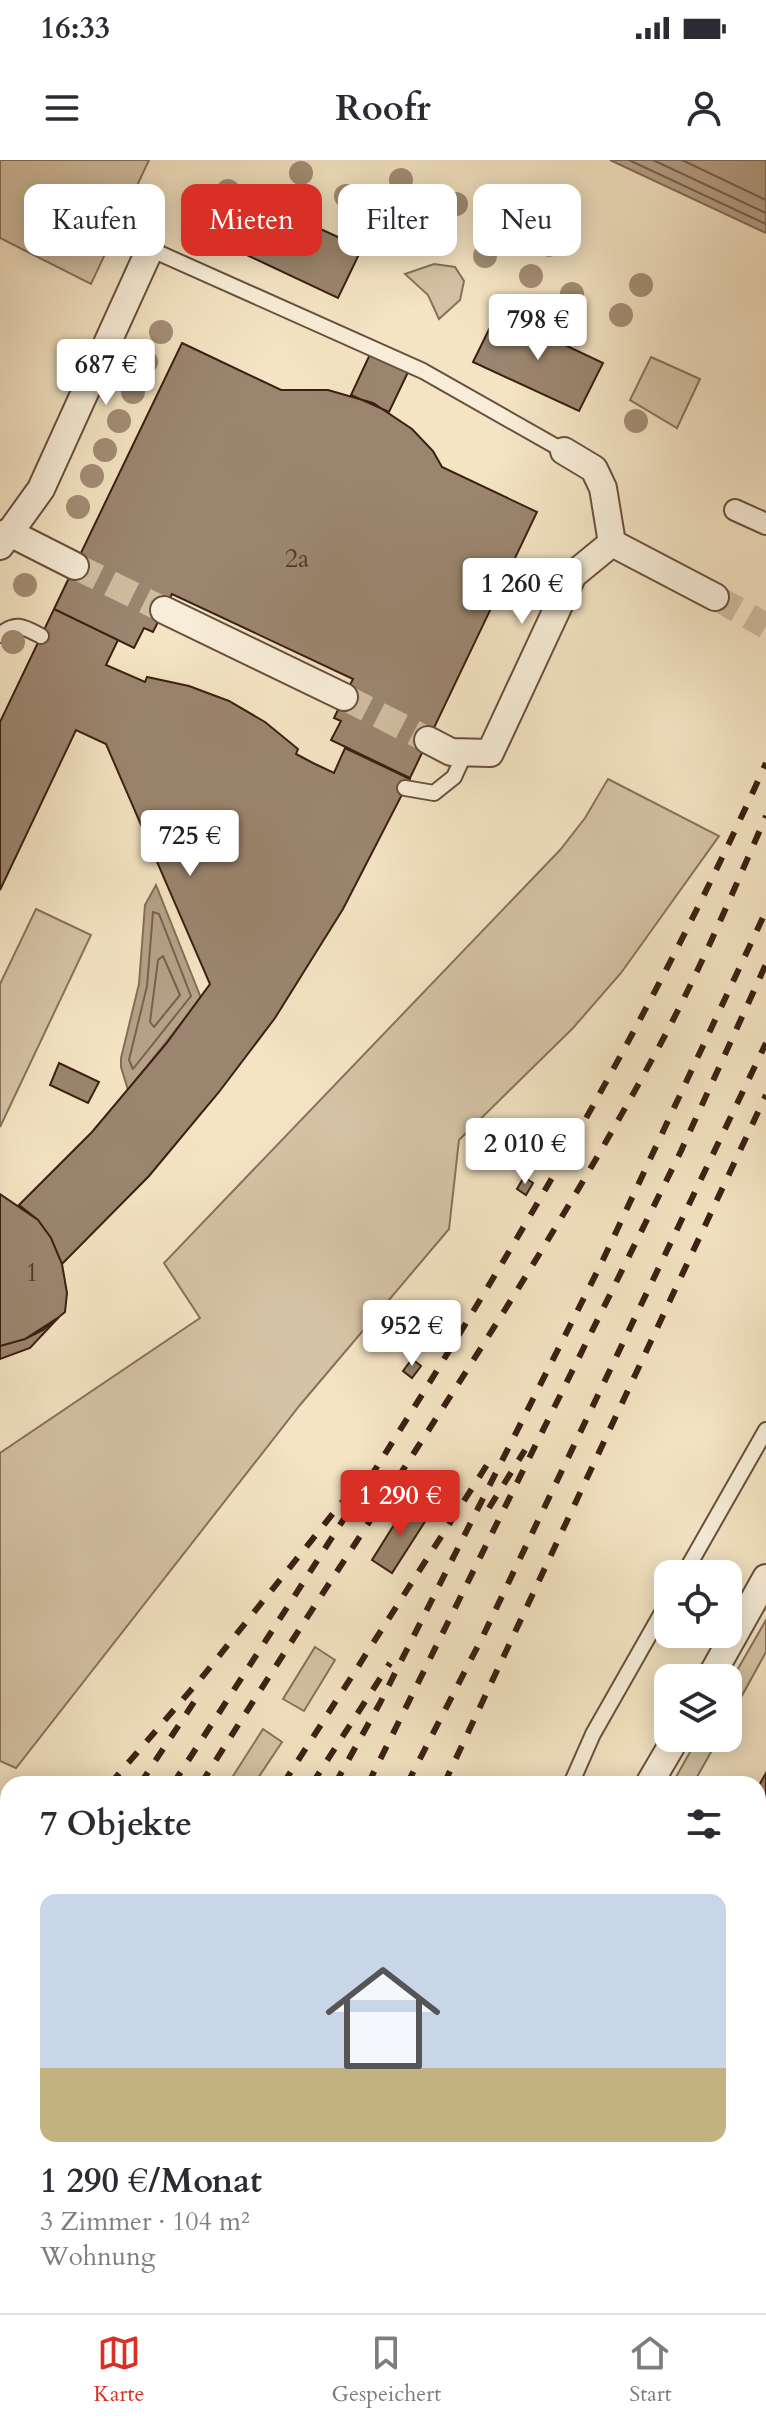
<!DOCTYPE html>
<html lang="de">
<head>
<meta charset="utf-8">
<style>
  :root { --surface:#fff; --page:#f2f2f3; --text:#2b2b33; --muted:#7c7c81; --line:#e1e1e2; --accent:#d93025 }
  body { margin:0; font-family:Cardo,serif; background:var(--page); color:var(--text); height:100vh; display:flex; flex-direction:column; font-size:30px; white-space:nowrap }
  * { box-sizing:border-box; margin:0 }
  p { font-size:26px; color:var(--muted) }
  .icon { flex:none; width:44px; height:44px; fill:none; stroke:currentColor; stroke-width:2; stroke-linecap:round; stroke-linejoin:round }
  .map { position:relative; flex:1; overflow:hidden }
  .drawer { position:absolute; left:0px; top:1616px; width:766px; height:538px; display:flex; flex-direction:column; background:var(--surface); border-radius:24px 24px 0 0; box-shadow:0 4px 20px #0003 }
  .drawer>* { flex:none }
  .top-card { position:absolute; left:24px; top:24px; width:718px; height:72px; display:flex; gap:16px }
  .controls { position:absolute; left:654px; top:1400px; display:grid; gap:16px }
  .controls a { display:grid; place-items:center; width:88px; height:88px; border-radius:16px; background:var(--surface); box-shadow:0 4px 20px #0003; font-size:40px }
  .price { position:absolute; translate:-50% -68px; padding:0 18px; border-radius:8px; background:#fff; color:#222; font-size:26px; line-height:52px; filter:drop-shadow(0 2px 4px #0008) }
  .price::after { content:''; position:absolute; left:50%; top:48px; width:24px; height:18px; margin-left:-12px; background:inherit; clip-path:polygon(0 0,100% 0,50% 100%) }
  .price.on { background:var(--accent); color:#fff }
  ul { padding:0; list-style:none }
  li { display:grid; align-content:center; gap:16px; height:424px; padding:0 40px }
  li span { display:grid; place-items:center; height:248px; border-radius:16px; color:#555 }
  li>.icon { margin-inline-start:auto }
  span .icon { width:144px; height:144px; fill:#fffc; stroke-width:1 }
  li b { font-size:34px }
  h2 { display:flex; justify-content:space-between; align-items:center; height:96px; padding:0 40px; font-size:34px }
  .tag { padding:0 28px; border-radius:16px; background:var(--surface); box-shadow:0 4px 20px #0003; font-size:28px; line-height:72px }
  .tag.on { background:var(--accent); color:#fff }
  .status { display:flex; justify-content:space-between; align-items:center; height:56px; padding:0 40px; background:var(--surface); direction:ltr }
  .status svg { height:22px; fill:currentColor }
  header { display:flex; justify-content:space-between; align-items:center; height:104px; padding:0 40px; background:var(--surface); font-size:36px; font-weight:700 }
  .dock { display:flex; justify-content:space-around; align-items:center; height:112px; border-top:2px solid var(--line); background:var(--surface); font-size:22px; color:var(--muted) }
  .dock a { display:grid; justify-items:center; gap:4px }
  .dock .on { color:var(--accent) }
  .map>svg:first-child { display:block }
  .green { fill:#d5c3a5; stroke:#88715c; stroke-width:2 }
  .water { fill:#b5a187; stroke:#846d58; stroke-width:2 }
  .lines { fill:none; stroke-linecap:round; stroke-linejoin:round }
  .shore { stroke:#78604c; stroke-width:2 }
  .building { fill:#9b856e; stroke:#3b1f12; stroke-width:2 }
  .minor-tunnel { stroke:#cfbda0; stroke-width:26; stroke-dasharray:26 13; stroke-linecap:butt }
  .service-casing { stroke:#69503e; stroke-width:18 }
  .pedestrian-casing { stroke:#69503e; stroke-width:24 }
  .minor-casing { stroke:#69503e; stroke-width:30 }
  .tertiary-casing { stroke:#69503e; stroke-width:36 }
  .service { stroke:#f8edd8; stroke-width:14 }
  .pedestrian { stroke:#f8edd8; stroke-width:20 }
  .minor { stroke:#f8edd8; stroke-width:26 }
  .tertiary { stroke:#f8edd8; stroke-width:32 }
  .rail { stroke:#3b1f12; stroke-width:6; stroke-dasharray:14 14; stroke-linecap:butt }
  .tree { fill:#a48e76 }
  .labels { text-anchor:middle; stroke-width:6; stroke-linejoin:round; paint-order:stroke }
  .number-label { font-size:26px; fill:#533829 }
</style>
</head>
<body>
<div class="status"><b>16:33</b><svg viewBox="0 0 49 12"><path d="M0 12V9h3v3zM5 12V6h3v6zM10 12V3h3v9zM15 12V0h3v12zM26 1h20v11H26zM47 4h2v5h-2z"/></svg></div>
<header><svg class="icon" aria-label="menu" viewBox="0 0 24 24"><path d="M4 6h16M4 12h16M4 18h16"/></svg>Roofr<svg class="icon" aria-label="person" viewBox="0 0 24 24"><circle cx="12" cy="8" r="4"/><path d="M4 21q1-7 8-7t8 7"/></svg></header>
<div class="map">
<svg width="766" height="2153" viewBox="0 0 766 2153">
  <rect width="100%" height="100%" fill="#f4e4c3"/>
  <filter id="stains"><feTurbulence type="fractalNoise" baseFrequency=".0025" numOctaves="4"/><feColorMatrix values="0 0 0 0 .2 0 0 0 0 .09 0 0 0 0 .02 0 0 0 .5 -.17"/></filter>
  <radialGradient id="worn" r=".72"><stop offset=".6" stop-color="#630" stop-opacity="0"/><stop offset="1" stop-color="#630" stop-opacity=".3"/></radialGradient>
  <path class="green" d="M0,0H149L91,124L0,78Z
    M434,104L455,107L464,121L460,140L439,159L428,135L405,114Z
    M651,197L700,219L677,268L630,240Z
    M608,619L719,676L621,813L573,868L459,980L449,1069L300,1245L16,1608L0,1601V1293L200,1158L164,1103L560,690L585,658Z
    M36,749L91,775L0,967V824Z
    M766,1460V1492L728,1561V1526Z
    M315,1487L335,1500L304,1551L283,1539Z
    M263,1569L282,1582L254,1624H228Z
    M698,1578H719L693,1624H672Z
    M758,1820L766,1824V1899L758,1897Z
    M427,2146H548L614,2153H423Z"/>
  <path class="water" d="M610,0H766V73Z
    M156,725L201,838L128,930L121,907V898L139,824L145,745Z"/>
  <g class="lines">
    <path class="shore" d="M629,0L766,64
      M653,0L766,53
      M682,0L766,40
      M153,752L159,754L191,836L133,909L129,900L147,826Z
      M163,796L180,835L154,867L150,862L158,800Z"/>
  </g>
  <path class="building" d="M255,39L362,88L338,138L232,88Z
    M497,153L603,203L579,251L473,202Z
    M182,183L281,230H328L373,243L412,269L433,291L442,307L537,352L410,618L331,580L341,561L334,558L353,519L172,434L153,472L144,468L134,488L54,449Z
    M372,190L410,208L389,252L351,235Z
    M54,449L118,480L106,505L145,522L147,517L189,526L229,541L265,562L298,589L296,594L313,603L334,613L345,588L410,619L343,749L275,858L219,932L149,1016L62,1104L51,1078L38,1060L19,1045L92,972L166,884L210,824L106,584L76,570L0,730V562Z
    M59,903L99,922L88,943L50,925Z
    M524,1017L533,1023L526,1035L517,1029Z
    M0,1034L38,1060L51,1078L62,1104L67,1133L65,1152L43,1170L25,1179L0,1186Z
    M59,1157L30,1188L0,1199V1186L25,1179Z
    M412,1199L421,1206L412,1218L403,1211Z
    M407,1344L428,1357L392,1413L372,1400Z
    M766,1613V1752L758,1747V1627Z
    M0,1997L8,2002V2011L0,2024Z
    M15,2146H73L69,2153H11Z
    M125,2146H160L156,2153H121Z"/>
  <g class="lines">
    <path class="minor-tunnel" d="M75,406L164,450
      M715,437L766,466
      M344,537L428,580"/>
    <defs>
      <path id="service" d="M150,89L423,211L564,291
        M0,475C16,461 24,467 41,476
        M405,628L434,633L454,617L465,593
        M684,1414L766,1270
        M571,1624L593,1574L668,1442"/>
      <path id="pedestrian" d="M735,350L766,364"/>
      <path id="minor" d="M564,291L594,309L603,328L612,383
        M8,372L75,406
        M612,383L715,437
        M0,386L41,329L150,89
        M164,450L344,537
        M428,580L451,592L490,593L573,415L612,383
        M710,1518L766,1418
        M649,1624L676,1578"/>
      <path id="tertiary" d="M0,1656L8,1660
        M0,1772L8,1775
        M758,1952L766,1954"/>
    </defs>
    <use href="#service" class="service-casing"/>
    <use href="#pedestrian" class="pedestrian-casing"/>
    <use href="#minor" class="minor-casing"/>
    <use href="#tertiary" class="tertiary-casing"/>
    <use href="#service" class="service"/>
    <use href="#pedestrian" class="pedestrian"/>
    <use href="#minor" class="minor"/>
    <use href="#tertiary" class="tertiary"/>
    <path class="rail" d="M489,1348L525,1290
      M110,1624L203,1516L343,1341
      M140,1624L200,1533
      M173,1624C387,1293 605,963 766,603
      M201,1624C355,1377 524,1138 662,881C701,808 733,732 766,656
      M283,1624L492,1297
      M312,1624L390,1503
      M335,1624L380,1543L602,1102L766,751
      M368,1624L681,991L766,804
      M407,1624L483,1476L766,883
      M444,1624L766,935
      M0,1751L8,1741
      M0,1850L8,1838
      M0,1897L8,1884
      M0,1937L8,1924
      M0,2065L8,2052
      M758,2080L766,2082
      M0,2110L8,2097
      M758,2123L766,2126
      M1,2153L8,2141
      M79,2153L83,2146
      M110,2153L115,2146
      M166,2153L170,2146"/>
  </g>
  <g class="tree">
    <circle cx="301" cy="13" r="12"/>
    <circle cx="401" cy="20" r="12"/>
    <circle cx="228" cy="31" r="12"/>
    <circle cx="346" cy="36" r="12"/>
    <circle cx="456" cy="44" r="12"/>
    <circle cx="389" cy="54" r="12"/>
    <circle cx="503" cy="65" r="12"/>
    <circle cx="431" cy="73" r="12"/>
    <circle cx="549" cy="85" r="12"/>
    <circle cx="485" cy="96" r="12"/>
    <circle cx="531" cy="116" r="12"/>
    <circle cx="641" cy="125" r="12"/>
    <circle cx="572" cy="134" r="12"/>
    <circle cx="621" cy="155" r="12"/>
    <circle cx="161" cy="172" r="12"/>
    <circle cx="146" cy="202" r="12"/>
    <circle cx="133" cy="232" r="12"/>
    <circle cx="119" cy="261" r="12"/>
    <circle cx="636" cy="261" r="12"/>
    <circle cx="105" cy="290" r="12"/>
    <circle cx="92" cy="316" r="12"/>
    <circle cx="78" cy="347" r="12"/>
    <circle cx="25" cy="425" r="12"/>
    <circle cx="13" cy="482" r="12"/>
  </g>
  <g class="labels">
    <g class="number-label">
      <text x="297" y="407">2a</text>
      <text x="32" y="1121">1</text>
    </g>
  </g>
  <rect width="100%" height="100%" filter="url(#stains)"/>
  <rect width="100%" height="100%" fill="url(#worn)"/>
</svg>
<div class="controls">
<a><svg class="icon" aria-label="locate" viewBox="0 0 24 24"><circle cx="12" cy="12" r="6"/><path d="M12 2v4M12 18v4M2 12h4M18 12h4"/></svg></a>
<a><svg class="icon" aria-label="layers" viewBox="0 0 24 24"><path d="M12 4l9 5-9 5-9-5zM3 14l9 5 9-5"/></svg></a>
</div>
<b class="price" style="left:538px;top:202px">798 €</b>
<b class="price" style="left:106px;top:247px">687 €</b>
<b class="price" style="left:522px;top:466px">1 260 €</b>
<b class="price" style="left:190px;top:718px">725 €</b>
<b class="price" style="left:525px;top:1026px">2 010 €</b>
<b class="price" style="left:412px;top:1208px">952 €</b>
<b class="price on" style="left:400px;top:1378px">1 290 €</b>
<div class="top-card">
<a class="tag">Kaufen</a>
<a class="tag on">Mieten</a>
<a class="tag">Filter</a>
<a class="tag">Neu</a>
</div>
<section class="drawer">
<h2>7 Objekte<svg class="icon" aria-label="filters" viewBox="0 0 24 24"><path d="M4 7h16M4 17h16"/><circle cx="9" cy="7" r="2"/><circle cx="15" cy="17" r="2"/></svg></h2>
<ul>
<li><span style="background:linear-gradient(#c9d6e8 70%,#c2b280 0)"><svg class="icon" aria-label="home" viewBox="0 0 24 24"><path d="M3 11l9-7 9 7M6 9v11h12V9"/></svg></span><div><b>1 290 €/Monat</b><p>3 Zimmer · 104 m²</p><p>Wohnung</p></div></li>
</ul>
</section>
</div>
<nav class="dock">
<a class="on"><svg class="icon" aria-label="map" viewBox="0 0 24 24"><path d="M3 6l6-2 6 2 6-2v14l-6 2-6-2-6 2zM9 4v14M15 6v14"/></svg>Karte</a>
<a><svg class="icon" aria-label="saved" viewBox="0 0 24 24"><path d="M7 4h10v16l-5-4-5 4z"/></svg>Gespeichert</a>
<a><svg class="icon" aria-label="home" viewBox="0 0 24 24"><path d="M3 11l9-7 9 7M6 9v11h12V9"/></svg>Start</a>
</nav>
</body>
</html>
